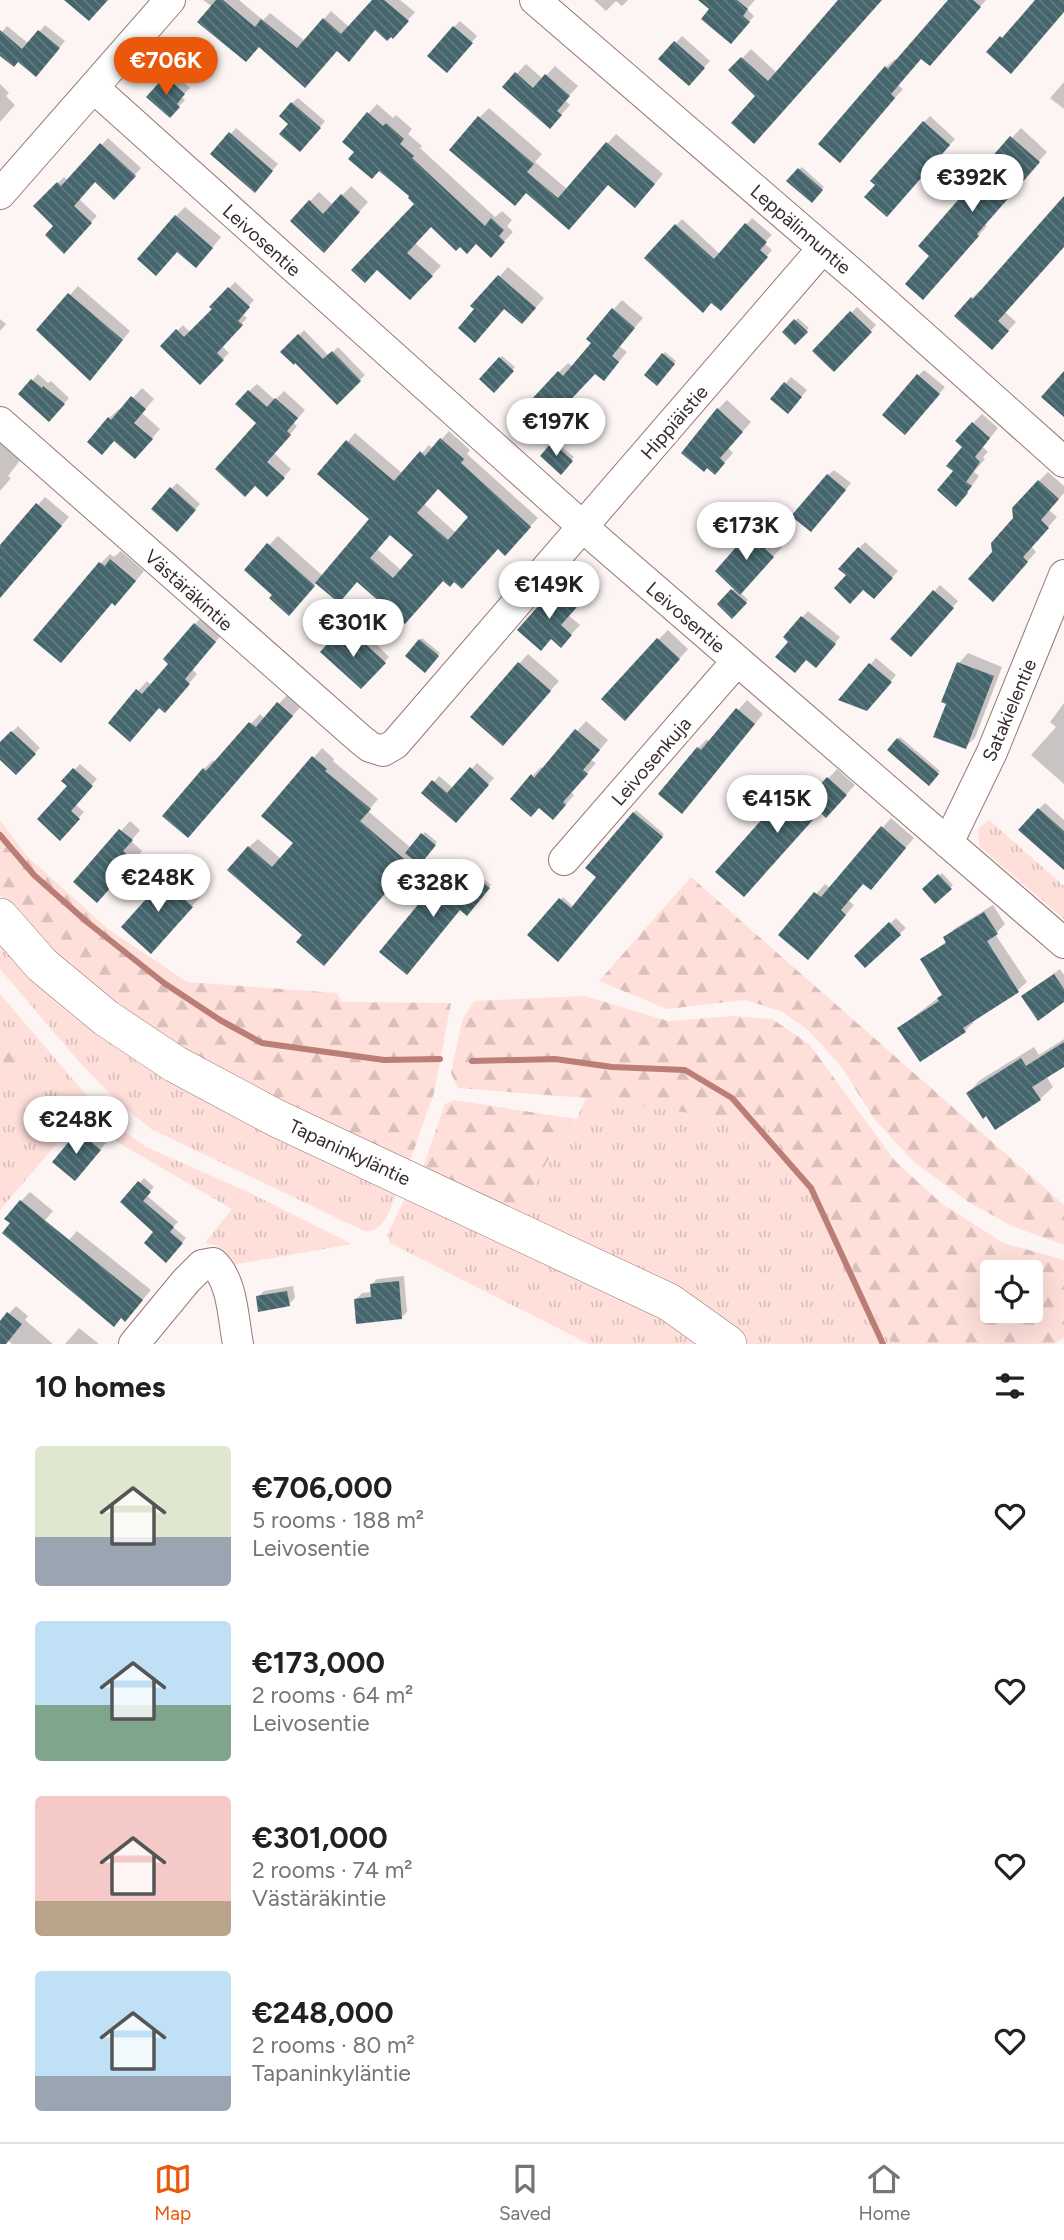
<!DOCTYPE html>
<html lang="en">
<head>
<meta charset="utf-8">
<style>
  :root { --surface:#fff; --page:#f6f6f6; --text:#202124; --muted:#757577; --line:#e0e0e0; --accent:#ea580c }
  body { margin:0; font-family:Figtree,sans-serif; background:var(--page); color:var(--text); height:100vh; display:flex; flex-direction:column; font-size:26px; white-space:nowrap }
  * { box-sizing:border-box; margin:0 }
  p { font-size:23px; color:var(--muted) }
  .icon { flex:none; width:38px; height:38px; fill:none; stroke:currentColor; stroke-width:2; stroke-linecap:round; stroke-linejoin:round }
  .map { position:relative; height:1344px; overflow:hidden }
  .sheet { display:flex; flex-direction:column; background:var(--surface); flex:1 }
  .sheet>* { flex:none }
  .fabs { position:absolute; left:980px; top:1260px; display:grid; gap:14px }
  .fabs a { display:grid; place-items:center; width:63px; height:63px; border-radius:7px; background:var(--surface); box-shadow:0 7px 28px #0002; font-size:35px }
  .price { position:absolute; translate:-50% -60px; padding:0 16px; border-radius:24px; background:#fff; color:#222; font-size:23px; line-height:46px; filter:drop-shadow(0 2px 4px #0008) }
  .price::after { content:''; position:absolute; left:50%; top:42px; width:21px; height:16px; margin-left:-10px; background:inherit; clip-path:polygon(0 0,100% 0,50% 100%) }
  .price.selected { background:var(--accent); color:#fff }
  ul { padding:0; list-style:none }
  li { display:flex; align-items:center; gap:21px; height:175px; padding:0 35px }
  li span { display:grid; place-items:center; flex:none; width:196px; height:140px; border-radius:7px; color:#555 }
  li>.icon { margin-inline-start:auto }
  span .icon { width:84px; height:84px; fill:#fffc; stroke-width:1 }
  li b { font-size:30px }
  h2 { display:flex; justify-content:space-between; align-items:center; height:84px; padding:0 35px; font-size:30px }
  .tab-bar { display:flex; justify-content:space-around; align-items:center; height:98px; border-top:2px solid var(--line); background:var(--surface); font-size:19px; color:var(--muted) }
  .tab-bar a { display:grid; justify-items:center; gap:4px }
  .tab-bar .selected { color:var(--accent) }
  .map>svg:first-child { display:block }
  .grass { fill:url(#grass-tufts) }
  .forest { fill:url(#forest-firs); fill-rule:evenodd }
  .shadow { fill:#0003; fill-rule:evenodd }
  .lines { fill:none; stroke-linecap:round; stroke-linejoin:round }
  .stream { stroke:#ba7e76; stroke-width:6 }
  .building { fill:url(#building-back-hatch); fill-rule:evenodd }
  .minor-casing { stroke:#977873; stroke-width:32 }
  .major-casing { stroke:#977873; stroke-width:38 }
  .minor { stroke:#fff; stroke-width:30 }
  .major { stroke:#fff; stroke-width:37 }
  .labels { text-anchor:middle; stroke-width:7; stroke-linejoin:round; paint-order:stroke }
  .street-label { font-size:19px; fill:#392c2a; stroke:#fff }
</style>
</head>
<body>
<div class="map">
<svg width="1064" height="1344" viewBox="0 0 1064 1344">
  <defs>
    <pattern id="grass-tufts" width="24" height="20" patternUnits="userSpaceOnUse" patternTransform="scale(1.75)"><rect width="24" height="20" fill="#fedfda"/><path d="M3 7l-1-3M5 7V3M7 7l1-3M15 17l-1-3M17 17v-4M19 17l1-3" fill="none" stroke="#dac0bb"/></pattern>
    <pattern id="forest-firs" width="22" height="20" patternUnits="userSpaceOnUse" patternTransform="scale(1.75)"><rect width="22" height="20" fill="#fedfda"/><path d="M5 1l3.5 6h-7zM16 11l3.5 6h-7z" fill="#dac0bb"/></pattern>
    <pattern id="building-back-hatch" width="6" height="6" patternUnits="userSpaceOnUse" patternTransform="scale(1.75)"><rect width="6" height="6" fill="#44656c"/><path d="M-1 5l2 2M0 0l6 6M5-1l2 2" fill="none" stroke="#647c81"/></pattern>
  </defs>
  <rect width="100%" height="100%" fill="#fcf5f4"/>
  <path class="grass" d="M989,820L1064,886V919L979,846L978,829Z
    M0,943L137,1062L167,1075L397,1193C390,1208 385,1233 364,1231L151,1129L120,1104L81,1064L0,969Z
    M0,994L92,1102L121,1129L146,1147L248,1192L352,1244L232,1265C226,1251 221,1245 205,1243L232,1209L78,1119L0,1210Z
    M586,1098L764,1124L816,1186L873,1313L894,1344H745L521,1218L546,1163L569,1136Z
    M406,1197L629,1301L702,1344H589L390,1243L387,1235Z"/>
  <path class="forest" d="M0,820L28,857L108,929L187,982L337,993L342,1002L451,1003L434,1093L410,1161L274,1097L144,1033L53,955L0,895Z
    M691,877L1064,1205V1245L1012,1226L967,1201L914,1162L875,1120L841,1066L808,1030L781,1011L745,1000L667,1009L599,981Z
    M585,996L668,1021L733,1016L772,1019L809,1044L896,1162L941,1203L1003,1243L1064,1260V1338L1054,1344H894L873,1313L816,1186L764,1124L586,1098L458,1088L451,1073L463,1018L475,1001ZM992,1272H1031V1311H992Z
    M0,1041L25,1071L0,1096Z
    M454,1100L576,1119L569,1136L546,1163L521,1218L422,1170L445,1104Z"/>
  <path class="shadow" d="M203,0H239L263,20L270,13L305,41L331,11L349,27L374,0H400L415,12L400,29H376L337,49L312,78Z
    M594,0H628L622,6L616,1L606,11Z
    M709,0H755L747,9L754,16L737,36L712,9Z
    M841,0H880L758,96L731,70L751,49L777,73Z
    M950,0H986L938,55L922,57L898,85L903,89L848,152L886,67L895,59L897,61Z
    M460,21L477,36L453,65L454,27Z
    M45,25L65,41L42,69L0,54V34L7,26L29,44Z
    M682,36L710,61L694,78L661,59Z
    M526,64L543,79L555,66L578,86L565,100L570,105L559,117L504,87Z
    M172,72L190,88L181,97L185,100L170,116L166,77Z
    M1064,82V109L1050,98Z
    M0,84L9,93L6,96L15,105L0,122Z
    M298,98L325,121L306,144L291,124L292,103Z
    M377,104L393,118L396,115L412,129L408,134L422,146L420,148L495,217L502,211L512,220L507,226L513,232L491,255L476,242L431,225L415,243L441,266L419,289L377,267L417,204L411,196L357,152L368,114Z
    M489,108L542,154L535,162L567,189L616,134L663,174L644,197L609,183L578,218L527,191L480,117Z
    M930,116L955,139L893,209L924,122Z
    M236,128L278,164L260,185L213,154Z
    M1021,128L1047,152L984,224L987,226L932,288V256L968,192L965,190Z
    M108,138L141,168L114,197L96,180L79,199L97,216L64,251L56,226L35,206L64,177L68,181Z
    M802,167L824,187L812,201L789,181Z
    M351,186L368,202L333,241L310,201L319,192L333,205Z
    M1064,198V246L1005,312L1016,322L1000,340L972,298L980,290L981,292Z
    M185,207L221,237L205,257L178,250L176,216Z
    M752,218L772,235L764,243L772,250L726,303L712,301L646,258L682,219L720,254Z
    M508,267L544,298L531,313L505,307L476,309L473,306Z
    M235,282L254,300L242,314L247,318L222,346L229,353L200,382L162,346L183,325L191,333L214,309L212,307Z
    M78,286L130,331L98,370L39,330Z
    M622,300L643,318L619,346L627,352L613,369L595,371L569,400L575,405L553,429L559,372L568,363L573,367L593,343L613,310Z
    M857,307L876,325L834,369L815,351Z
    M798,318L809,328L795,343L784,332Z
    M0,319L6,324L0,331Z
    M304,330L329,356L338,347L365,375L337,403L296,360L283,352Z
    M665,352L676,361L657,384L646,375Z
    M502,356L515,367L494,390L482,379Z
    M924,370L945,387L911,427L919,375Z
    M38,374L48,383L51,381L69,398L55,414L21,394Z
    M791,377L807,390L794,406L772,399Z
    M257,384L275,400L284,391L305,410L294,423L297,426L274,453L291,469L267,495L259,423L249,391Z
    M142,388L154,399L142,413L160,429L144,448L115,439L89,442L109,418L119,409L121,411Z
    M727,400L751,422L728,448L733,453L715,473L718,409Z
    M982,414L998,428L983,447L988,452L983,457L985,459L974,472L979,476L965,495L955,471L973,423Z
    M449,431L470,450L467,454L538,518L513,545L498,547L454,580L317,582L298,604L274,595L269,545L278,536L323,576L372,519L320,474L355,433L403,474L429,445L433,449ZM439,487L470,516L456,533L424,504ZM391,533L416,555L402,571L377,549Z
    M0,439L22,458L8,476L11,478L0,491Z
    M555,441L574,457L561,472L542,456Z
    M834,470L851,483L817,524L828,475Z
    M1048,472L1064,486V493L1049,510L1057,517L1031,546L1036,552L1002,590L994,553L1039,481Z
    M177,483L200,504L183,524L171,489Z
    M45,497L69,517L11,584L0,590V547Z
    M764,520L778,533L773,539L782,547L740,592L748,600L732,616L719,604L735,588L717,571Z
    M865,542L898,571L880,591L848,575L859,548Z
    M121,551L144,571L124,595L115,604L112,602L36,640L101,563L110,554L114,557Z
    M565,579L584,596L568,615L580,625L561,645L556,588Z
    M940,585L958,601L917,649L893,639Z
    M808,611L840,637L822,660L785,637Z
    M204,615L224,632L192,669L197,674L174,701L110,722L147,681L152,686L171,664L195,624Z
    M345,627L362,642L368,636L389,657L361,686L340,632Z
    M668,630L688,649L634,710L659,639Z
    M422,638L440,653L425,670L407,655Z
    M968,653L1002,667L975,738L965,747L948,703L959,663Z
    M528,654L559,681L512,735L519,664Z
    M876,658L896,675L873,703L841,699Z
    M288,694L301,706L197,827L204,769L213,760L216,762L260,714L265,719Z
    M747,700L763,714L691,802L698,748L707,739L710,742Z
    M1064,703V784L1031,755L1056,727L1050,722Z
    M586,721L608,740L591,760L596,763L571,792L574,795L562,809L532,776L541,767L544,769Z
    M18,726L40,748L15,773L0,758V745Z
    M900,737L940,771L929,783L890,749Z
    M322,748L334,759L333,761L378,799L368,811L411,848L425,832L437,842L420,863L414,858L333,955L304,935L249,847L258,839L281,859L295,842L264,816Z
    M477,763L494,778L461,815L434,782L439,776L454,789Z
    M80,764L97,779L75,804L84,812L60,838L69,786L64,781Z
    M837,769L855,785L835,807L820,810L753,885L790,792L799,782L813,795Z
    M1045,803L1064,820V868L1039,809Z
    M636,810L664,834L558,959L530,935L563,897L574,907L598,877L587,868Z
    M891,818L914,838L880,878L864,882L848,900L854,905L817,949L780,935L825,884L830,888Z
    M130,821L140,830L131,841L142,851L106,892L75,882Z
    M183,862L192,871L183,881L200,897L160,942L123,927Z
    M466,865L491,885L467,914L460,908L381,952L436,885L439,883L446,889Z
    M942,873L953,885L935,902L924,889Z
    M993,905L1005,924L995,934L1027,982L1018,990L972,1020L973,1023L965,1031L899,1028L943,994L922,960L947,941L946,938L954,929Z
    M896,918L906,928L865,966L856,956Z
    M1060,969L1064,975V1000L1029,991Z
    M1064,1039V1065L1046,1076L1053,1087L1040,1099L968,1093L980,1080L1034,1047L1039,1055Z
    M85,1126L106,1143L81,1173L55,1161Z
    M144,1178L154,1187L146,1195L178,1222L173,1227L186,1238L171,1256L156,1231L122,1202Z
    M30,1192L53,1211L30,1237L21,1201Z
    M77,1231L151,1290L134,1310L68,1241Z
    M404,1276L407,1312L401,1318L356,1299L362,1293L372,1292L371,1285L377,1279Z
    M293,1286L295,1298L289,1304L258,1297L264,1291Z
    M16,1306L28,1316L25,1320L53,1344H12L0,1334V1323Z
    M79,1328L98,1343V1344H65Z"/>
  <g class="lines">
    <path class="stream" d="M0,835L34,875L87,922L164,983L220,1020L262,1043L384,1060L440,1059
      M472,1061L555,1059L612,1067L685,1070L732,1098L811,1188L883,1344"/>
  </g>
  <path class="building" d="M64,0H108L89,21Z
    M216,0H223L255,27L261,19L297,48L323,18L341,34L372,0H384L409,21L393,39L391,37L387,41L375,30L349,62L337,51L305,88L259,47L246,62L197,22Z
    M698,0H737L748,9L743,16L750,22L731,44L701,19L709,9Z
    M838,0H882L754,144L731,123L755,96L728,70L741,57L768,81Z
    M948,0H973L981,7L930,66L921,59L891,94L895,98L840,163L818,144L885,66L888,69Z
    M1035,0H1064V12L1011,74L986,52L1000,36L1002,38Z
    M453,26L473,43L447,73L427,56Z
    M0,30L22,49L38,30L60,48L36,77L18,62L14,67L0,56Z
    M674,41L705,68L689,86L658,59Z
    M515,72L533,88L545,74L570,96L557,111L562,115L550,129L502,87Z
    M165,76L185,94L177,104L180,107L170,118L146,97Z
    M291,102L321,128L300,152L279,134L288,124L279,116Z
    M367,112L383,126L386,123L404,139L400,144L414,156L412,158L485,226L491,218L504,230L499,236L505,242L491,258L476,244L467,254L460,247L456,251L431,227L407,253L433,276L410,300L377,270L365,283L351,270L414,204L408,198L409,196L379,171L372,179L348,159L354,152L342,142Z
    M478,116L534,164L527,172L558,198L606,142L655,184L635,208L608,185L569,230L526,193L515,206L449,150Z
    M923,121L950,145L887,217L864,197L875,185L870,181Z
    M229,132L273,171L255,193L210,154Z
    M1010,136L1040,162L977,234L979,236L923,300L905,284L929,256L918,246L965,192L963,190Z
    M100,143L136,176L114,200L95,182L74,206L92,223L64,254L45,235L53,226L33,206L57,182L61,186Z
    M798,168L823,190L812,203L786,181Z
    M341,194L360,212L324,253L290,221L309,200L323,214Z
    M1064,196V247L998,321L1009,331L992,350L954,316L971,297L973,299Z
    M175,215L213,248L196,268L177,252L156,276L137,259Z
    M745,223L767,242L760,250L768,257L721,311L711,303L703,313L644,258L675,224L714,259Z
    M498,275L536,308L522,324L504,309L475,343L458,328L474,309L470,306Z
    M228,287L250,307L238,321L243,325L217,353L224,360L200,385L160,346L176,329L184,337L212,309L209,307Z
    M68,293L123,340L90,381L36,330Z
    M612,308L635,328L612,356L619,362L604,381L595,374L561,410L567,415L543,441L516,416L558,371L563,376L591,343L586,339Z
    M850,311L872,332L834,372L812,351Z
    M794,319L808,332L795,345L782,332Z
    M298,334L323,359L332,351L361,381L337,405L295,363L294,365L280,352Z
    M662,353L675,364L657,386L644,375Z
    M499,357L514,371L494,393L479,379Z
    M1064,371V417L1041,397Z
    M917,374L940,394L905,435L882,415Z
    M31,379L42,388L43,386L65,404L49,422L18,394Z
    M784,382L802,397L788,414L770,399Z
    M248,390L267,407L275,398L298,418L287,431L291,435L267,462L285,478L267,497L255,486L245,497L215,469L256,423L235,404Z
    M131,396L146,409L134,423L153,439L135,459L114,441L102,455L87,442L108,417L111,420Z
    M717,408L743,432L720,458L725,463L715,475L707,468L704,472L681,453Z
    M972,422L990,438L975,457L980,462L966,482L972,486L967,492L968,493L956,507L937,490L953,471L946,466L962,447L955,441Z
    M440,438L464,459L461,463L531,527L505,556L498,549L462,589L454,582L450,587L443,581L405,624L357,582L339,603L315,583L369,519L317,474L346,440L394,481L420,451L425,456ZM438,489L468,517L448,540L417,513ZM390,535L413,555L393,578L370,558Z
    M552,442L573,461L561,475L540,456Z
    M827,474L846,490L811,532L791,516Z
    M1038,480L1059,499L1041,520L1049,528L1023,557L1028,562L993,602L968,579L992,552L991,543L1013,518L1012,508Z
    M170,487L196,510L177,532L151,509Z
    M36,503L62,526L0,598V545Z
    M753,528L770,543L765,549L774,557L740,595L715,571Z
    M267,543L315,586L289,616L269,598L272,595L244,570Z
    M858,547L893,578L874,599L863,590L850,604L834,588L846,575L838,569Z
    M110,559L136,581L115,606L112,603L61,663L33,640L99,562L105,566Z
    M555,587L577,607L561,625L572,635L561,648L551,639L541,651L517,630Z
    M731,589L747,603L732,619L717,604Z
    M933,590L954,608L911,657L890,639Z
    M801,616L836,644L816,668L806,660L795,673L775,657L788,642L783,637Z
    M194,623L216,642L185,679L190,684L165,713L159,708L130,742L108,723L136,689L142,694L168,664L163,659Z
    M339,631L356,646L361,640L386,663L361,689L320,652Z
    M657,638L680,659L625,721L601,699Z
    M419,639L439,656L425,673L405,656Z
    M518,662L551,691L503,746L470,717Z
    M957,662L994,676L966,749L933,737L946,704L941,702Z
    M869,663L892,682L867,711L838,700Z
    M277,702L293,716L188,838L162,816L203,768L206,771L249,722L256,727Z
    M736,708L755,724L682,814L658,794L697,747L701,750Z
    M575,729L600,750L583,770L588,774L563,802L566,805L553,820L539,808L531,817L510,799L531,774L534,778Z
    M11,731L36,754L16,775L0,760V742Z
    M897,738L939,774L929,786L887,750Z
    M312,756L327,769L325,771L371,809L360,821L410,864L324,966L296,942L302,935L227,870L248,846L272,867L293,843L261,816Z
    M470,767L489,785L456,823L421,793L432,780L447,793Z
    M73,768L93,786L71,811L80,819L60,841L37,819L67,786L61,781Z
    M827,777L847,795L826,818L820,812L744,897L715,872L788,790L803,803Z
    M1038,808L1064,831V870L1018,830Z
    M633,812L663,837L558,962L527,935L559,898L571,908L596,877L585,868Z
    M881,826L906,848L871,890L863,884L841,910L846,915L808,960L778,935L814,892L821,897Z
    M119,829L133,840L123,851L134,861L97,903L73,882Z
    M421,833L436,845L420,865L405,853Z
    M462,866L490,888L467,916L460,910L407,975L379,952L435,884L443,890Z
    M172,870L184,881L175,891L193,907L151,954L121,927Z
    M938,874L952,889L935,904L922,889Z
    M984,912L998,934L987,941L1019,992L963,1028L966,1032L920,1062L897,1028L939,1001L937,998L942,995L920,959L946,943L943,937Z
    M889,922L901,935L865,968L854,956Z
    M1054,974L1064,989V1002L1038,1021L1021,996Z
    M1064,1042V1067L1032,1087L1041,1100L995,1130L986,1116L983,1119L966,1093L1021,1058L1026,1066Z
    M78,1131L101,1150L75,1181L52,1162Z
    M138,1181L151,1192L143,1201L174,1227L170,1232L183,1243L166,1263L144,1243L153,1232L120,1202Z
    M20,1200L143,1300L125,1322L121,1318L114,1327L2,1233L10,1223L4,1219Z
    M399,1281L402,1319L356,1324L354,1299L371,1297L370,1284Z
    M287,1291L290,1306L258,1312L256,1296Z
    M7,1312L22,1324L6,1344H0V1321Z"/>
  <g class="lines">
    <defs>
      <path id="minor" d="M535,0L860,280L1064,462
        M94,88L600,542L1064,943
        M0,194L170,0
        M0,422L360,739L370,747L383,751L395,744L823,248
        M948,843L992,752L1064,575
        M564,860L737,661
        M134,1344L186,1281L202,1265L213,1263C233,1281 233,1319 238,1344"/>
      <path id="major" d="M0,917L42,965L106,1018L175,1064L276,1118L669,1302L728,1344"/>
    </defs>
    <use href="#minor" class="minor-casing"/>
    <use href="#major" class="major-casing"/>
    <use href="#minor" class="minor"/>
    <use href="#major" class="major"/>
  </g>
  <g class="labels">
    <g class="street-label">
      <text transform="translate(801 229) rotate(41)" y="7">Leppälinnuntie</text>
      <text transform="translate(262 240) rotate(42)" y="7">Leivosentie</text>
      <text transform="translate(674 422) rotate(-49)" y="7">Hippiäistie</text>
      <text transform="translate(189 590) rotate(42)" y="7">Västäräkintie</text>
      <text transform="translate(686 617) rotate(41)" y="7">Leivosentie</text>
      <text transform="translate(1009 710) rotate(-67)" y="7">Satakielentie</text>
      <text transform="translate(651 761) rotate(-49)" y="7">Leivosenkuja</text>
      <text transform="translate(350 1152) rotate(25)" y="7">Tapaninkyläntie</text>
    </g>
  </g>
</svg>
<div class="fabs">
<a><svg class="icon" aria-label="locate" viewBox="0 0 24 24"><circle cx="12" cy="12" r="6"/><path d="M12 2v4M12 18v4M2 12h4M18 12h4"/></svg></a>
</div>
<b class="price selected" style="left:166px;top:97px">€706K</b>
<b class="price" style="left:972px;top:214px">€392K</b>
<b class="price" style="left:556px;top:458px">€197K</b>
<b class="price" style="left:746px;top:562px">€173K</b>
<b class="price" style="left:549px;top:621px">€149K</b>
<b class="price" style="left:353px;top:659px">€301K</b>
<b class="price" style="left:777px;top:835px">€415K</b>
<b class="price" style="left:158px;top:914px">€248K</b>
<b class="price" style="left:433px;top:919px">€328K</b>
<b class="price" style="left:76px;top:1156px">€248K</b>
</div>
<section class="sheet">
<h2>10 homes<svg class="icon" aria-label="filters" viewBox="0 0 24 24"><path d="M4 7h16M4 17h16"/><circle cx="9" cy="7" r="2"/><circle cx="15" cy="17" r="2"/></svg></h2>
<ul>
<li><span style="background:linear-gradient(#dfe7d0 65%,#9aa5b1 0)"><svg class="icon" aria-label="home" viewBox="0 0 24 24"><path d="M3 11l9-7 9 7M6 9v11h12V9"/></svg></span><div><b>€706,000</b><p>5 rooms · 188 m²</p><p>Leivosentie</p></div><svg class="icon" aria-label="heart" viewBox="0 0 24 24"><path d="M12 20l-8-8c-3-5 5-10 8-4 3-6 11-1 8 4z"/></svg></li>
<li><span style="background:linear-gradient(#bfe0f5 60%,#7fa58c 0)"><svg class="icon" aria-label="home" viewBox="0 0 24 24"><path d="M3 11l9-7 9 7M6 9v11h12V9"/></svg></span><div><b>€173,000</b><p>2 rooms · 64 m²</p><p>Leivosentie</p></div><svg class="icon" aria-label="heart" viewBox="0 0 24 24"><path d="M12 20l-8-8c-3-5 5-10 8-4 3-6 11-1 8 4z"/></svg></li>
<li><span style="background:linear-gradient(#f6c9c9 75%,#b9a48a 0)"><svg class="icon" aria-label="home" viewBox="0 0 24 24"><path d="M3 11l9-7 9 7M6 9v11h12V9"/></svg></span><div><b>€301,000</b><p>2 rooms · 74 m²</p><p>Västäräkintie</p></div><svg class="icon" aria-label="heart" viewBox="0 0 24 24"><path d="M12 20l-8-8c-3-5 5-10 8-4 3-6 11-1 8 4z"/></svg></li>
<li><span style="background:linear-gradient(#bfe0f5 75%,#9aa5b1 0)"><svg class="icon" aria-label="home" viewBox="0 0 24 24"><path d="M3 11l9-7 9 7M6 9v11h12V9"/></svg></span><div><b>€248,000</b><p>2 rooms · 80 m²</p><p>Tapaninkyläntie</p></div><svg class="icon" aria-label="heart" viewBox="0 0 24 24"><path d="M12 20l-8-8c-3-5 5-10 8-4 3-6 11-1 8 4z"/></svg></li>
</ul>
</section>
<nav class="tab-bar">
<a class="selected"><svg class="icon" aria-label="map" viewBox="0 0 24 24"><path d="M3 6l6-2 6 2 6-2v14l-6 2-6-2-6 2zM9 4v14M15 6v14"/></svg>Map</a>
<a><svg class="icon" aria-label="saved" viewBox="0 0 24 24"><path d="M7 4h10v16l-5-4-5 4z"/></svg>Saved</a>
<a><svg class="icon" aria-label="home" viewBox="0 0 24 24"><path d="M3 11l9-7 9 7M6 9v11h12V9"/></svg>Home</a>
</nav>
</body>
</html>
